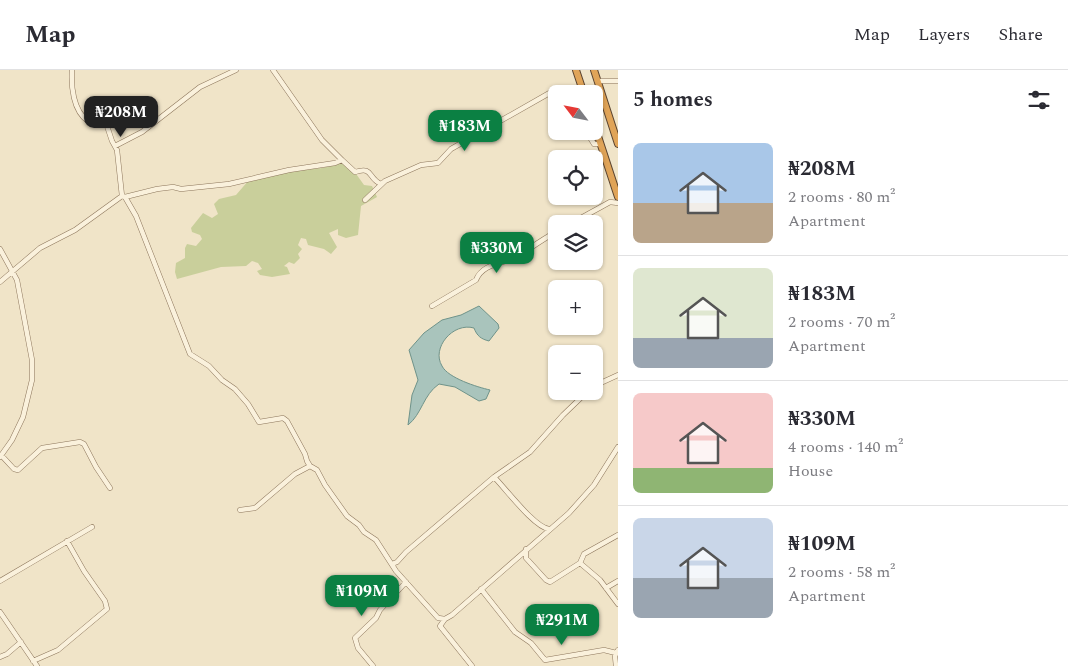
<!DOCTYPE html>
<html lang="en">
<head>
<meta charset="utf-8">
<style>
  :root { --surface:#fff; --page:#f7f7f7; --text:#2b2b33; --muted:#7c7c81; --line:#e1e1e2; --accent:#0b8043 }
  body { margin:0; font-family:Spectral,serif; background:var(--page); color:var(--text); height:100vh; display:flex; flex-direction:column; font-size:19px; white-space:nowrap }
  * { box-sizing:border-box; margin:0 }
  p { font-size:16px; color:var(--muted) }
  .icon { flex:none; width:28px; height:28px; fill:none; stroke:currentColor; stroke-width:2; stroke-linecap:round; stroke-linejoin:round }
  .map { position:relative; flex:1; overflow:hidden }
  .drawer { display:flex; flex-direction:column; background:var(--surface); width:450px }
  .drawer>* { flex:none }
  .needle { width:32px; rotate:302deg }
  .controls { position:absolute; left:548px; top:15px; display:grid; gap:10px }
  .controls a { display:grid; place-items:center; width:55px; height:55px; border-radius:8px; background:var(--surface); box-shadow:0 1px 4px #0004; font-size:25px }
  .price { position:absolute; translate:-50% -42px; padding:0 11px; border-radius:10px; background:var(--accent); color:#fff; font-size:16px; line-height:32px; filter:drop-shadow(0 1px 2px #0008) }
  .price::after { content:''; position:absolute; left:50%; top:30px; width:15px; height:11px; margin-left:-8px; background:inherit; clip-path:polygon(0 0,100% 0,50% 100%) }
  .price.active { background:#222; color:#fff }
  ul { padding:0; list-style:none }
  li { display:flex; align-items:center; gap:15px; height:125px; padding:0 15px }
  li+li { border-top:1px solid var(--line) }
  li span { display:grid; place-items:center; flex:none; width:140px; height:100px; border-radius:8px; color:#555 }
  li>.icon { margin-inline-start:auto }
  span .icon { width:60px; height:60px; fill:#fffc; stroke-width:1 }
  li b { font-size:21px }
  h2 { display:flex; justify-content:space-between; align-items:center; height:60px; padding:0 15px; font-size:21px }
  header { display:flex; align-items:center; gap:30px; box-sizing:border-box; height:70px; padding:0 25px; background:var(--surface); border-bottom:1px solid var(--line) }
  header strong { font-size:24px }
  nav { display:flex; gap:28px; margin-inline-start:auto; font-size:18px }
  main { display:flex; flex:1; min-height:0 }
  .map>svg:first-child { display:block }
  .green { fill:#c9cf9b }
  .water { fill:#a9c4bc; stroke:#6f938a }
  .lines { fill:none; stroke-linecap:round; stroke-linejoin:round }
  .minor-casing { stroke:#8d765c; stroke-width:5.5 }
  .highway-casing { stroke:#5b4430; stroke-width:8 }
  .minor { stroke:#faf1dc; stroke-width:4.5 }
  .highway { stroke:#e0a458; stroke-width:6 }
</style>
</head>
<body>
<header>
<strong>Map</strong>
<nav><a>Map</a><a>Layers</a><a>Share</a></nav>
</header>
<main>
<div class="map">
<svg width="618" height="596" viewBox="0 0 618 596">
  <rect width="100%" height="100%" fill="#f0e4c8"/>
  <path class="green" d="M341,91L354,101L364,115L372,116L377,127L361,136L358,165L346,168L338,165V159L329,163L337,177L331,184L324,179L308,175L306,169L301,168L298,175L302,179L298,184L300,188L294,194L289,192L284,196L287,197L290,204L272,207L260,205L257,201L262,199L258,193L252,191L246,196L221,197L177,209L175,202L176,193L185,188V178L187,174L196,176L202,169L200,165L192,162L191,158L203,143L212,148L218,144L214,134L219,129L236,125L249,110C261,109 269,106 280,103C300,98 324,102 341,91Z"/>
  <path class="water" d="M479,236L498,254L499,258L489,271C481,269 477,266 474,258C453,252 431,278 442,296C448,308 477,317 490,320L486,329L479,331L455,317L439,314C423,325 422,344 408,355L412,325L418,310L409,280L424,263L442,250L461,245Z"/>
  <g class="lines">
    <defs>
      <path id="minor" d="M72,0C71,16 73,41 88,51C94,55 101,51 107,56L112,71L117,80L122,126
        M273,0L322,70L342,90
        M597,11H618
        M586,61L594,74H600
        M115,76L142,62L200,17L236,0
        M125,127L157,119L173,117L181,119L229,114L289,100L335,93L342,90L355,102C374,96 367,108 381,114
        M365,130L385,111L421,95L438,93L451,79L553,21L558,19L567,24
        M570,154L610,132L618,133
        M0,179L17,210L32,290V310L23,347L12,370L0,387
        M0,212L40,178L75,160L122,126L125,127L136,146L190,284L209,296L222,310L235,319L248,334L259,352L283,348L287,351L305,384L307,391L310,396L317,400L325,415L347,446L359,455L364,462L376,470L396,501L438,548L445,549L452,545L569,443L594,415L618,377
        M432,236L476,210C483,192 506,194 520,185C532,177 543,169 556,162
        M594,316L618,305
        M2,386L14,399L18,400L42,378L80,372L84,374L96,397L110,418
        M494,407L530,382L563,345L588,321
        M240,440L255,438L295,404L310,396
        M526,479V488L546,510L550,512L580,493L600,510L618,534
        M580,493L584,484L618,465
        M392,494L397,492L406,482L494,407C506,419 534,457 549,459
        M0,511L92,457
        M606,518L618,511
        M481,519L515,562L531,573L545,590L604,580L616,583
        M0,542L37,596
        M445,549L440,556L472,596
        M0,587L7,584L21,572
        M33,591L58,580L107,539L105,531L84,501L67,471
        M373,596L358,578L355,568L376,548L380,540L406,512
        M616,596L615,586L618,580"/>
      <path id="highway" d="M576,0L584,24
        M594,0L618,74
        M594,54L618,127"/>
    </defs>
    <use href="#minor" class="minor-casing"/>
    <use href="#highway" class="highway-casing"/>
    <use href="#minor" class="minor"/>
    <use href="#highway" class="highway"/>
  </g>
</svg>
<div class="controls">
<a><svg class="needle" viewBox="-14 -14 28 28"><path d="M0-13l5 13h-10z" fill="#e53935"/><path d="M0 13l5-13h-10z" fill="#7c7c81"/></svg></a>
<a><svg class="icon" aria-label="locate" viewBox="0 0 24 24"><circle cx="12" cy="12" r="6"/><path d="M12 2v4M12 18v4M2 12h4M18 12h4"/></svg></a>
<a><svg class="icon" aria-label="layers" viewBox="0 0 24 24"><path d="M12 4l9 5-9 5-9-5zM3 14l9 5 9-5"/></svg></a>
<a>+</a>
<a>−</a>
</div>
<b class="price active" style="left:121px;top:68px">₦208M</b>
<b class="price" style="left:465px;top:82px">₦183M</b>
<b class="price" style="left:497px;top:204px">₦330M</b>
<b class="price" style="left:362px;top:547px">₦109M</b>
<b class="price" style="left:562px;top:576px">₦291M</b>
</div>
<section class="drawer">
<h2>5 homes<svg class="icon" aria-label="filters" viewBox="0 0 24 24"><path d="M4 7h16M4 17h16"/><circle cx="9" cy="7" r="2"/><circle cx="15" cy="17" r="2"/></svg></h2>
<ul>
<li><span style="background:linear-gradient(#a9c7e8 60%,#b9a48a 0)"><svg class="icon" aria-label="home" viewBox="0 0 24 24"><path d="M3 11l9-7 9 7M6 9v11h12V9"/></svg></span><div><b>₦208M</b><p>2 rooms · 80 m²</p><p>Apartment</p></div></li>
<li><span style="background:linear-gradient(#dfe7d0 70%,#9aa5b1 0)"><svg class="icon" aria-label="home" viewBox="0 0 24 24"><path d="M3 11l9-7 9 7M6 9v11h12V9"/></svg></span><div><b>₦183M</b><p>2 rooms · 70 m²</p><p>Apartment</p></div></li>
<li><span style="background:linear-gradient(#f6c9c9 75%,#8fb573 0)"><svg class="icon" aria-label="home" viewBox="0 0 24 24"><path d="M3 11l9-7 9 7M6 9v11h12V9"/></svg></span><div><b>₦330M</b><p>4 rooms · 140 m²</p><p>House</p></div></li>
<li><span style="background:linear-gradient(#c9d6e8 60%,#9aa5b1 0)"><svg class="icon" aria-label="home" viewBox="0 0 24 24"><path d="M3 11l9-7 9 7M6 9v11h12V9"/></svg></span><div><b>₦109M</b><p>2 rooms · 58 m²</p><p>Apartment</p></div></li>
</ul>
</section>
</main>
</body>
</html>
